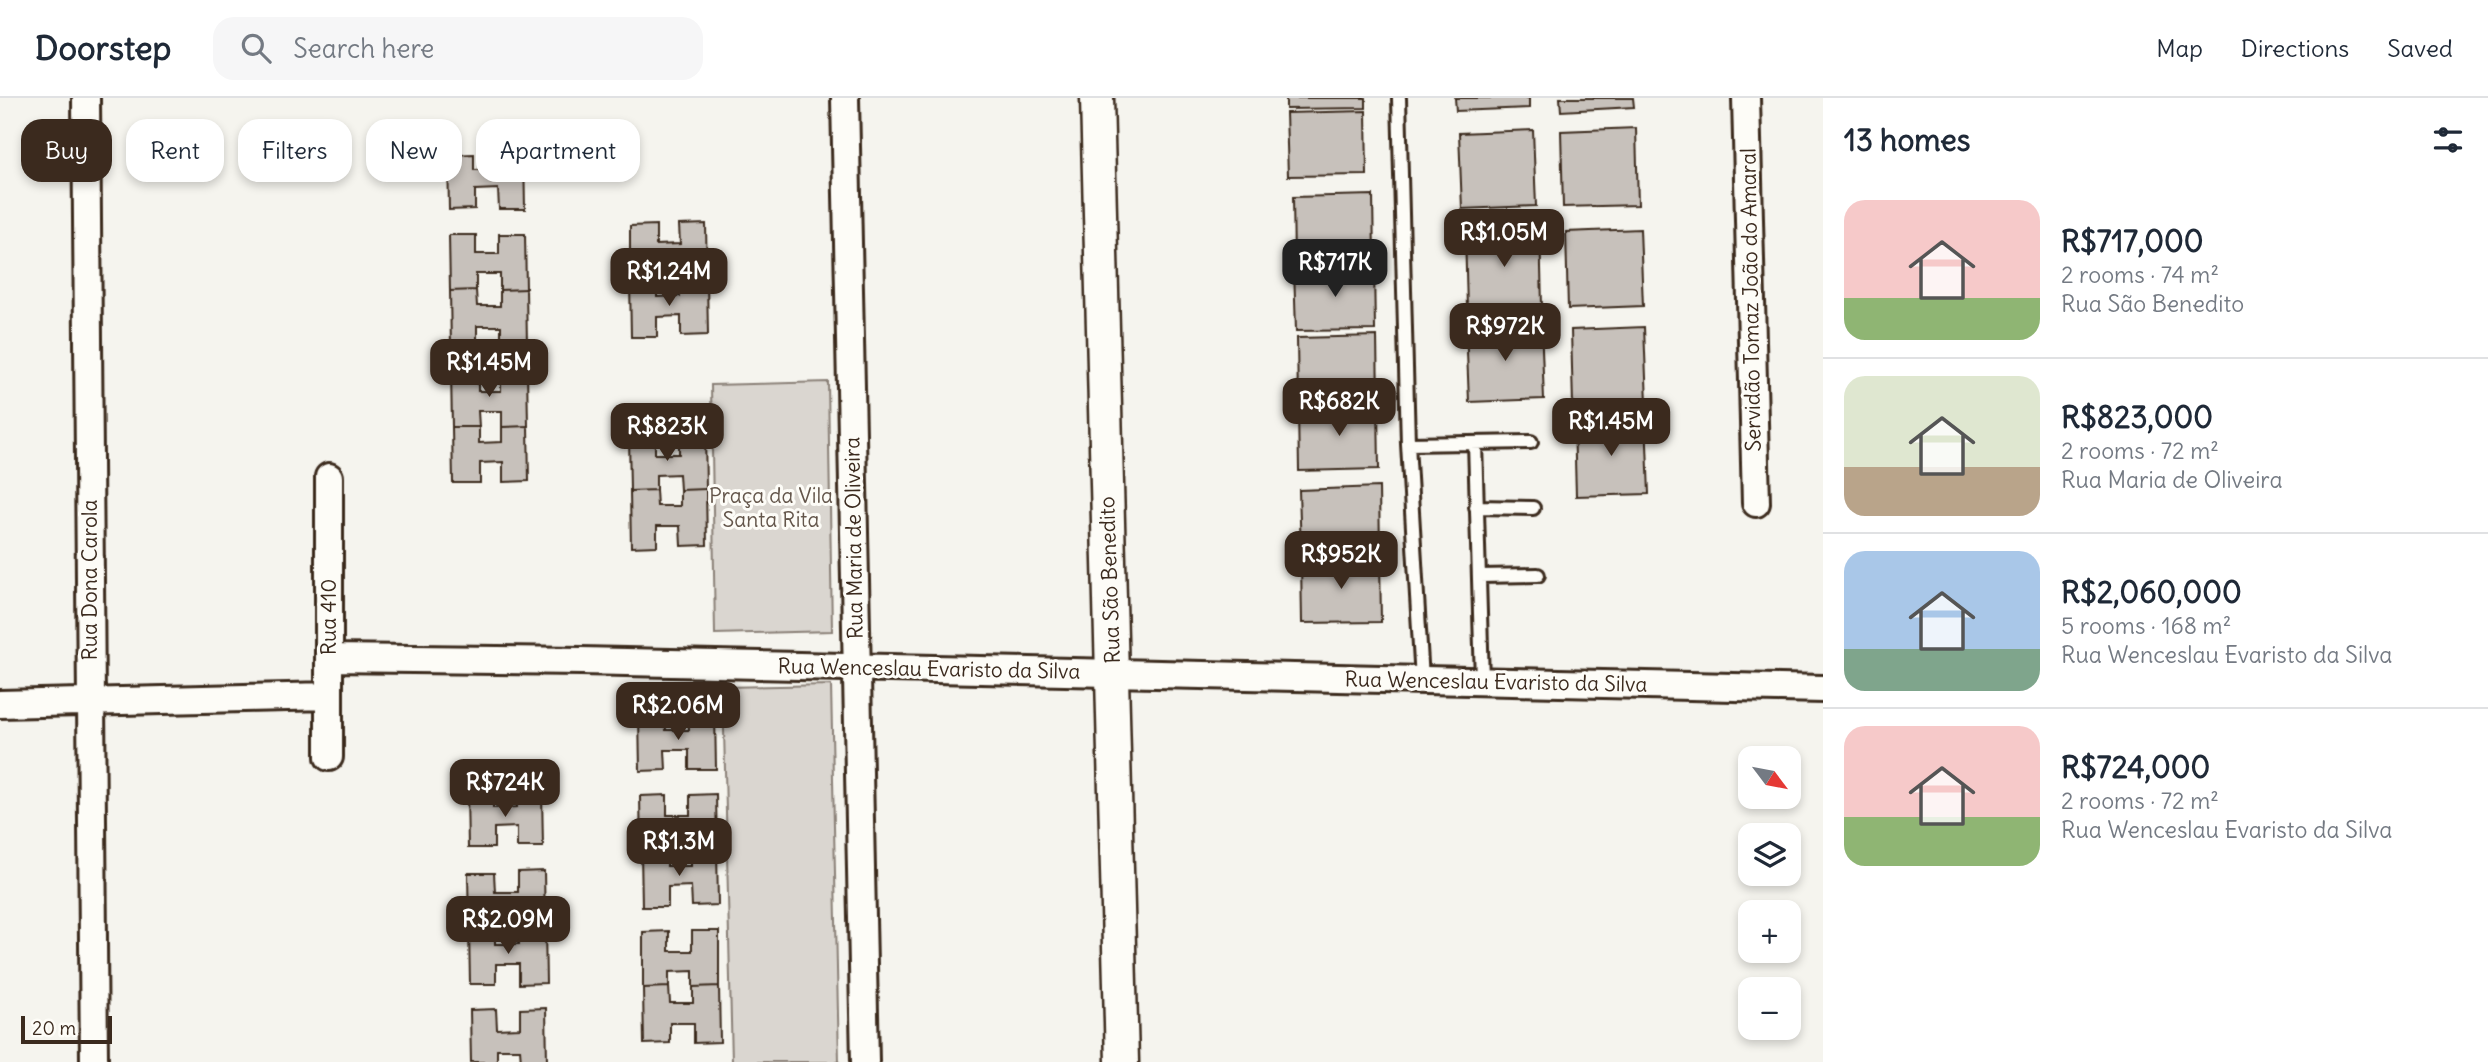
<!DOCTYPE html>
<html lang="en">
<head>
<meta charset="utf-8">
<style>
  :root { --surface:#fff; --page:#f6f6f7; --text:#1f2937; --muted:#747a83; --line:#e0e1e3; --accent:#3b2a1e }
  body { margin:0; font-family:Delius,sans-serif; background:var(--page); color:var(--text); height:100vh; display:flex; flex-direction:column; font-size:26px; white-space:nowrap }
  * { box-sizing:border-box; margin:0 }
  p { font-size:23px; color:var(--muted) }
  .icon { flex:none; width:38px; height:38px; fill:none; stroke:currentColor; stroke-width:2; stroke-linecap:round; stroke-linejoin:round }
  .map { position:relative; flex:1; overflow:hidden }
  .drawer { display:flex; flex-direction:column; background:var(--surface); width:665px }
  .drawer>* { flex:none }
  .guide { position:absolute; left:21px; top:21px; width:665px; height:63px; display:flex; gap:14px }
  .needle { width:46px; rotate:122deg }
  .controls { position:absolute; left:1738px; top:648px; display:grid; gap:14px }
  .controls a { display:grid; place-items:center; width:63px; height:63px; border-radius:14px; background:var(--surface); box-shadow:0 4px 10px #0003; font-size:35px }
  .scale { position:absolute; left:21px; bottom:18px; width:91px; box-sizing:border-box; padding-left:7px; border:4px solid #3b2a1e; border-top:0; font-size:19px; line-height:24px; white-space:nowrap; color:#3b2a1e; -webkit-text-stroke:5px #fdfcf7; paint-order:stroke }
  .price { position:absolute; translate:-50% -60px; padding:0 16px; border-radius:14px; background:var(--accent); color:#fff; font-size:23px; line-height:46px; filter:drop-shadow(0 2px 4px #0008) }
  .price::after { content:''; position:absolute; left:50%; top:42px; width:21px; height:16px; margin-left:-10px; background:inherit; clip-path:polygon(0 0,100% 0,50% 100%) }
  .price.on { background:#222; color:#fff }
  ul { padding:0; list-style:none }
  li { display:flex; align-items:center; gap:21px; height:175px; padding:0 21px }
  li+li { border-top:2px solid var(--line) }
  li span { display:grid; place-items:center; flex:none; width:196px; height:140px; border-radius:21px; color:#555 }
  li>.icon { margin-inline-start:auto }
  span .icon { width:84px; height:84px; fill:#fffc; stroke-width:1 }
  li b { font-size:30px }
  h2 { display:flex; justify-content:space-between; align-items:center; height:84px; padding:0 21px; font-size:30px }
  .pill { padding:0 24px; border-radius:21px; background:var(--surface); box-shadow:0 4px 10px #0003; font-size:24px; line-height:63px }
  .pill.on { background:var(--accent); color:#fff }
  header { display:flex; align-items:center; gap:42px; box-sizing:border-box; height:98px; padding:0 35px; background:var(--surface); border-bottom:2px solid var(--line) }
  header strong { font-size:33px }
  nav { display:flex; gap:38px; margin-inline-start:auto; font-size:24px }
  .search { width:490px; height:63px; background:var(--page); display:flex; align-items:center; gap:18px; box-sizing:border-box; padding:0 24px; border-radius:21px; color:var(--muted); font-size:26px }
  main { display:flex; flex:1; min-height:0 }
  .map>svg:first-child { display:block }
  .green { fill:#dad6d0; stroke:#8a8077; stroke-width:2 }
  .building { fill:#c7c1bb; stroke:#3b2a1e; stroke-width:2 }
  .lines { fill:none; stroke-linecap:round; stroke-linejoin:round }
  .service-casing { stroke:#3b2a1e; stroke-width:18 }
  .minor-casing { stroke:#3b2a1e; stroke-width:32 }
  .tertiary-casing { stroke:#3b2a1e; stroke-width:37 }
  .service { stroke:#fdfcf7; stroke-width:12 }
  .minor { stroke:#fdfcf7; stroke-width:26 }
  .tertiary { stroke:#fdfcf7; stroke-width:32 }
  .labels { text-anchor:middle; stroke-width:6; stroke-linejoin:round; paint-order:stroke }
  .street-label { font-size:21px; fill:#3b2a1e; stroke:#fdfcf7 }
  .park-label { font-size:21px; fill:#63554a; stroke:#fdfcf7 }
</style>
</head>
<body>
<header>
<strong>Doorstep</strong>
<div class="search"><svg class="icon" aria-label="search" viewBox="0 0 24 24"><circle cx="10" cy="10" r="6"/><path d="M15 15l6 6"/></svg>Search here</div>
<nav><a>Map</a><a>Directions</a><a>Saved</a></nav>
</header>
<main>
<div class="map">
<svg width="1823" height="964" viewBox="0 0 1823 964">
  <rect width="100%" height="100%" fill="#f5f4ee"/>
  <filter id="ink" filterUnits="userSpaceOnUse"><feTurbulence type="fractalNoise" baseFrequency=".0143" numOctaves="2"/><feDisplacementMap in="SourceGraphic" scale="14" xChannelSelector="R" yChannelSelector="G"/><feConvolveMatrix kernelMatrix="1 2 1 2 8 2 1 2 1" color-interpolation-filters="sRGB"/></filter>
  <g filter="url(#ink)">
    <path class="green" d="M828,284L832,533L715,536L711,287Z
      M831,587L839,964H732L723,589Z"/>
    <path class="building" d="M1286,0H1366V10L1286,11Z
      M1455,0H1529V10L1456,13Z
      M1560,0H1633L1634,9L1561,13Z
      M1366,13L1367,77L1288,78L1286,15Z
      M1636,30L1638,107L1563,109L1561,33Z
      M1533,32L1536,108L1462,111L1459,35Z
      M498,55H524L525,111H499L498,91L475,92V111L449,112L448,57L474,56V72L498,71Z
      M1373,97L1374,161L1294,162L1293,99Z
      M706,126L707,182H680V166L657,167V183H630V128L656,127V147L680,146L679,127Z
      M1540,131L1542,208L1467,211L1465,134Z
      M1640,131L1643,208L1568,211L1566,134Z
      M499,136H525L526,191L500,192V176H476V192L450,193L449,137H476V156H499Z
      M1374,168L1375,232L1296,233L1294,170Z
      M680,182H707L708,237L681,238V218L657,219V239H631L630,183H657V199L680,198Z
      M526,191L527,247L501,248V228H477V248L451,249L450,193L476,192L477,208H500V192Z
      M1541,225L1544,301L1469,304L1466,228Z
      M1644,229L1647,305L1573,307L1571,232Z
      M1377,238L1378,303L1298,304L1297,240Z
      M527,272L528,328L502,329V313H478L479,329H452L451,273H478V293H501V273Z
      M1378,307L1379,371L1299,373L1298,310Z
      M1646,321L1649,396L1576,398L1574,324Z
      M528,328L529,383L503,384V364L480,365V385H453L452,329H479V345L502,344V329Z
      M679,336H705L706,391L680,392L679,376L656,377V392L630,393L629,337H655V356H679Z
      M1379,389L1380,453L1301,454L1299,392Z
      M706,391L707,447L681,448L680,428H657V448L631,449L630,393L656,392L657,408H680V392Z
      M1380,460L1381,524L1302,525L1301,462Z
      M715,615L716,671H689V652H665L666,672L640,673L639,617L665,616L666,632H689L688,616Z
      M542,693L543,749H517V729L494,730V750H468L467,694H493V710L517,709L516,694Z
      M716,696L717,752H691L690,736L667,737L668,753H641L640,698L667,697V717H690V697Z
      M691,752H717L718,807L692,808L691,788L668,789V809H642L641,753H668L667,768H691Z
      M544,773L545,829L519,830L518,814L495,815V830L469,831L468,775H494L495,794H518V774Z
      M545,829L546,885L519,886V866H496V886H470L469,831L495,830V846H519V830Z
      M669,833V853H692V833H719V888L693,889V873L669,874V889L643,890V834Z
      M719,888L720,944L694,945V925H670V945L644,946L643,890L669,889L670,905H693V889Z
      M546,910L547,964H521L520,951H497V964H471L470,912L496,911L497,931L520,930V911Z"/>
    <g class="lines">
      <defs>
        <path id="service" d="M1399,0L1408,346L1422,582
          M1475,345L1482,583
          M1408,346L1531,344
          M1476,409L1533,410
          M1480,478L1538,477"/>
        <path id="minor" d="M86,0L94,964
          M845,0L865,964
          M1746,0L1756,405
          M329,379V659
          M329,560L581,563L1823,591
          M0,606L329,598"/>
        <path id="tertiary" d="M1097,0L1122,964"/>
      </defs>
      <use href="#service" class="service-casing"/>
      <use href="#minor" class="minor-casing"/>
      <use href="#tertiary" class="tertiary-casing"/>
      <use href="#service" class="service"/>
      <use href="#minor" class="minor"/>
      <use href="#tertiary" class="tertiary"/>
    </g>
  </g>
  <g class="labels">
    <g class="street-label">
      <text transform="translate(1751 202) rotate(-91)" y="7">Servidão Tomaz João do Amaral</text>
      <text transform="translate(854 440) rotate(-91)" y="7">Rua Maria de Oliveira</text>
      <text transform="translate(90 482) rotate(-90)" y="7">Rua Dona Carola</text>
      <text transform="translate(1110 482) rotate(-92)" y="7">Rua São Benedito</text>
      <text transform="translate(329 519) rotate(-90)" y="7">Rua 410</text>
      <text transform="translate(929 571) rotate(1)" y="7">Rua Wenceslau Evaristo da Silva</text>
      <text transform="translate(1496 584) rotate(1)" y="7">Rua Wenceslau Evaristo da Silva</text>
    </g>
    <g class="park-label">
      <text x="771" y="405">Praça da Vila<tspan x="771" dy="24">Santa Rita</tspan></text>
    </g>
  </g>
</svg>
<div class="controls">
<a><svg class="needle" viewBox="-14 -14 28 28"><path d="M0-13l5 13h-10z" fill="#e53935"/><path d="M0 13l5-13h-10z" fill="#747a83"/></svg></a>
<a><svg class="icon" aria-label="layers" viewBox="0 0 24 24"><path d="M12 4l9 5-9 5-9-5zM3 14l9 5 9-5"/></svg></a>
<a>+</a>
<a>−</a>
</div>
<div class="scale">20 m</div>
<b class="price" style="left:1504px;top:171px">R$1.05M</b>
<b class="price on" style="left:1335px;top:201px">R$717K</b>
<b class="price" style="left:669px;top:210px">R$1.24M</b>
<b class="price" style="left:1505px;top:265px">R$972K</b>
<b class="price" style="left:489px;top:301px">R$1.45M</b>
<b class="price" style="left:1339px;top:340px">R$682K</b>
<b class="price" style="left:1611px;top:360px">R$1.45M</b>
<b class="price" style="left:667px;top:365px">R$823K</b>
<b class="price" style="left:1341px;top:493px">R$952K</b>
<b class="price" style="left:678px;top:644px">R$2.06M</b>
<b class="price" style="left:505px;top:721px">R$724K</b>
<b class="price" style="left:679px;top:780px">R$1.3M</b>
<b class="price" style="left:508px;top:858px">R$2.09M</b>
<div class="guide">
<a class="pill on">Buy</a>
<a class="pill">Rent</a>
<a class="pill">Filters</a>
<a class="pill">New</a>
<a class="pill">Apartment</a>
</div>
</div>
<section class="drawer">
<h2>13 homes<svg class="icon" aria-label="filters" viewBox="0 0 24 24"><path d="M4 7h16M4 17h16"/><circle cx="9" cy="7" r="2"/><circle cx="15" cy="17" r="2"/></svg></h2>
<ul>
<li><span style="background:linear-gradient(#f6c9c9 70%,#8fb573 0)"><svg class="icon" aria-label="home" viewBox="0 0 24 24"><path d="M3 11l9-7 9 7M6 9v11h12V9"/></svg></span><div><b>R$717,000</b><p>2 rooms · 74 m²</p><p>Rua São Benedito</p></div></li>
<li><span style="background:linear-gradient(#dfe7d0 65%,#b9a48a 0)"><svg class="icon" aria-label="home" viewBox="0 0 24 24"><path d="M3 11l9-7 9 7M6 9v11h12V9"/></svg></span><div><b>R$823,000</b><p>2 rooms · 72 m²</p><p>Rua Maria de Oliveira</p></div></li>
<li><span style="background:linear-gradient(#a9c7e8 70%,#7fa58c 0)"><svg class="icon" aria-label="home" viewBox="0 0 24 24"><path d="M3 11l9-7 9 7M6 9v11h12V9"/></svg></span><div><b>R$2,060,000</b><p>5 rooms · 168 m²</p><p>Rua Wenceslau Evaristo da Silva</p></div></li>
<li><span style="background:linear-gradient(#f6c9c9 65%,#8fb573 0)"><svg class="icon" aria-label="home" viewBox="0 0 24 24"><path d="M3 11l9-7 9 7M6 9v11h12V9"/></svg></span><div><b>R$724,000</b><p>2 rooms · 72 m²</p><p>Rua Wenceslau Evaristo da Silva</p></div></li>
</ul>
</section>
</main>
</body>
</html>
